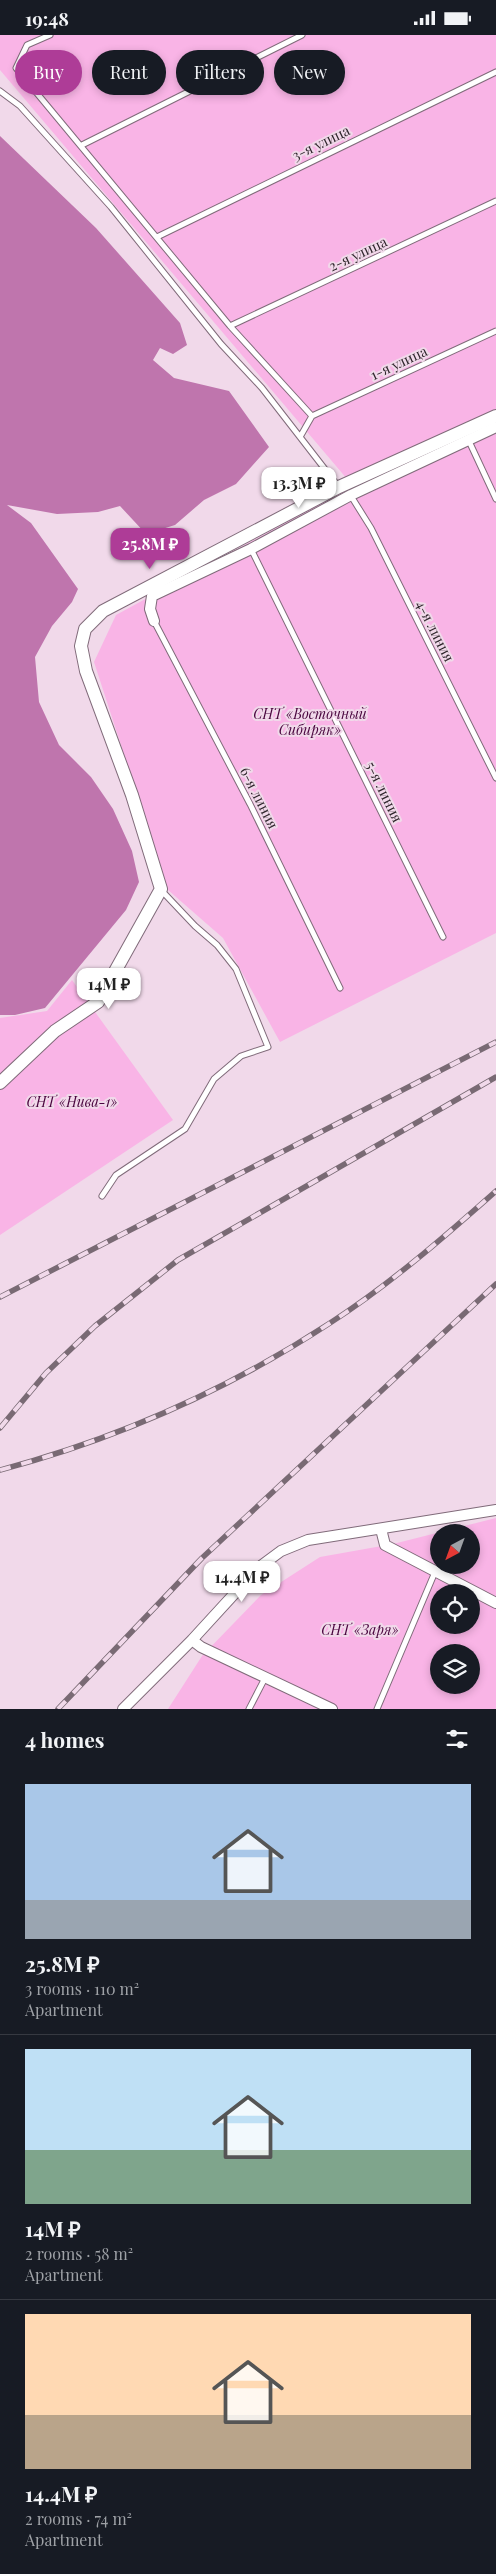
<!DOCTYPE html>
<html lang="en">
<head>
<meta charset="utf-8">
<style>
  :root { --surface:#171b24; --page:#242831; --text:#f1f3f6; --muted:#9ea1a6; --line:#363941; --accent:#ae3c97 }
  body { margin:0; font-family:"Playfair Display",serif; background:var(--page); color:var(--text); height:100vh; display:flex; flex-direction:column; font-size:19px; white-space:nowrap }
  * { box-sizing:border-box; margin:0 }
  p { font-size:16px; color:var(--muted) }
  .icon { flex:none; width:28px; height:28px; fill:none; stroke:currentColor; stroke-width:2; stroke-linecap:round; stroke-linejoin:round }
  .map { position:relative; height:1674px; overflow:hidden }
  .sheet { display:flex; flex-direction:column; background:var(--surface); flex:1 }
  .sheet>* { flex:none }
  .hud { position:absolute; left:15px; top:15px; width:466px; height:45px; display:flex; gap:10px }
  .needle { width:32px; rotate:221deg }
  .controls { position:absolute; left:430px; top:1489px; display:grid; gap:10px }
  .controls a { display:grid; place-items:center; width:50px; height:50px; border-radius:50%; background:var(--surface); box-shadow:0 2px 8px #0003; font-size:25px }
  .price { position:absolute; translate:-50% -42px; padding:0 11px; border-radius:10px; background:#fff; color:#222; font-size:16px; line-height:32px; filter:drop-shadow(0 1px 2px #0008) }
  .price::after { content:''; position:absolute; left:50%; top:30px; width:15px; height:11px; margin-left:-8px; background:inherit; clip-path:polygon(0 0,100% 0,50% 100%) }
  .price.on { background:var(--accent); color:#fff }
  ul { padding:0; list-style:none }
  li { display:grid; align-content:center; gap:10px; height:265px; padding:0 25px }
  li+li { border-top:1px solid var(--line) }
  li span { display:grid; place-items:center; height:155px; border-radius:0px; color:#555 }
  li>.icon { margin-inline-start:auto }
  span .icon { width:90px; height:90px; fill:#fffc; stroke-width:1 }
  li b { font-size:21px }
  h2 { display:flex; justify-content:space-between; align-items:center; height:60px; padding:0 25px; font-size:21px }
  .tag { padding:0 18px; border-radius:22px; background:var(--surface); box-shadow:0 2px 8px #0003; font-size:18px; line-height:45px }
  .tag.on { background:var(--accent); color:#fff }
  .status { display:flex; justify-content:space-between; align-items:center; height:35px; padding:0 25px; background:var(--surface); direction:ltr }
  .status svg { height:14px; fill:currentColor }
  .map>svg:first-child { display:block }
  .green { fill:#f9b4e6; fill-rule:evenodd }
  .water { fill:#bf75ad }
  .lines { fill:none; stroke-linecap:round; stroke-linejoin:round }
  .service-casing { stroke:#806b7a; stroke-width:7 }
  .minor-casing { stroke:#806b7a; stroke-width:12 }
  .tertiary-casing { stroke:#806b7a; stroke-width:14 }
  .service { stroke:#fff; stroke-width:5 }
  .minor { stroke:#fff; stroke-width:10 }
  .tertiary { stroke:#fff; stroke-width:12 }
  .rail-casing { stroke:#796a74; stroke-width:5.5 }
  .rail { stroke:#f1d9ea; stroke-width:4; stroke-dasharray:11; stroke-linecap:butt }
  .labels { text-anchor:middle; stroke-width:4; stroke-linejoin:round; paint-order:stroke }
  .street-label { font-size:14px; fill:#2e252b; stroke:#f1d9ea }
  .park-label { font-size:14px; font-style:italic; fill:#49053e; stroke:#f1d9ea }
</style>
</head>
<body>
<div class="status"><b>19:48</b><svg viewBox="0 0 49 12"><path d="M0 12V9h3v3zM5 12V6h3v6zM10 12V3h3v9zM15 12V0h3v12zM26 1h20v11H26zM47 4h2v5h-2z"/></svg></div>
<div class="map">
<svg width="496" height="1674" viewBox="0 0 496 1674">
  <rect width="100%" height="100%" fill="#f1d9ea"/>
  <path class="green" d="M0,0H496V898L280,1007L223,903L168,855L94,627L116,580L353,451L0,35Z
    M72,945L173,1085L0,1200V983L47,976Z
    M496,1483V1674H168L202,1621L261,1560L320,1522L393,1509ZM439,1498H471V1530H439ZM439,1558H471V1590H439ZM439,1618H471V1650H439Z"/>
  <path class="water" d="M0,101L96,193L180,288L187,310L173,319L160,313L153,325L174,343L229,356L269,412L236,449L204,465L175,490L146,499L120,471L98,477L57,479L7,470L31,488L78,554L72,567L52,591L35,622L39,667L59,710L91,742L113,774L132,816L139,847L126,875L45,973L15,980H0Z"/>
  <g class="lines">
    <defs>
      <path id="service" d="M50,0L27,10L16,33L230,291L312,381L300,402
        M0,56L20,71L111,172L221,309L262,353L338,451
        M82,110L302,0
        M157,202L496,37
        M230,291L496,166
        M312,381L496,296
        M468,404L496,464
        M351,461L371,493L496,743
        M251,514L443,902
        M154,586L250,769L340,953
        M102,1161L116,1140L185,1094L214,1044L241,1021L268,1012L236,934L217,910L195,891L161,855
        M249,1674L265,1643
        M377,1674L435,1537"/>
      <path id="minor" d="M154,586L150,574L152,561L251,514L351,460L496,392
        M381,1494L385,1510L496,1568
        M192,1605L201,1612L332,1674
        M123,1674L192,1605L258,1533L281,1516L308,1505L496,1475"/>
      <path id="tertiary" d="M0,1048L55,996L98,967L161,854L132,760L86,636L81,611L85,594L103,576L339,452L496,381"/>
    </defs>
    <use href="#service" class="service-casing"/>
    <use href="#minor" class="minor-casing"/>
    <use href="#tertiary" class="tertiary-casing"/>
    <use href="#service" class="service"/>
    <use href="#minor" class="minor"/>
    <use href="#tertiary" class="tertiary"/>
    <defs>
      <path id="rail" d="M0,1262L496,1007
        M0,1393L46,1338L95,1291L178,1225L496,1042
        M0,1435C117,1404 229,1354 330,1288C389,1250 443,1203 496,1156
        M58,1674L202,1523L496,1249"/>
    </defs>
    <use href="#rail" class="rail-casing"/>
    <use href="#rail" class="rail"/>
  </g>
  <g class="labels">
    <g class="street-label">
      <text transform="translate(321 108) rotate(-26)" y="5">3-я улица</text>
      <text transform="translate(358 219) rotate(-25)" y="5">2-я улица</text>
      <text transform="translate(399 328) rotate(-25)" y="5">1-я улица</text>
      <text transform="translate(435 596) rotate(63)" y="5">4-я линия</text>
      <text transform="translate(384 757) rotate(64)" y="5">5-я линия</text>
      <text transform="translate(259 763) rotate(63)" y="5">6-я линия</text>
    </g>
    <g class="park-label">
      <text x="310" y="684">СНТ «Восточный<tspan x="310" dy="16">Сибиряк»</tspan></text>
      <text x="72" y="1072">СНТ «Нива-1»</text>
      <text x="360" y="1600">СНТ «Заря»</text>
    </g>
  </g>
</svg>
<div class="controls">
<a><svg class="needle" viewBox="-14 -14 28 28"><path d="M0-13l5 13h-10z" fill="#e53935"/><path d="M0 13l5-13h-10z" fill="#9ea1a6"/></svg></a>
<a><svg class="icon" aria-label="locate" viewBox="0 0 24 24"><circle cx="12" cy="12" r="6"/><path d="M12 2v4M12 18v4M2 12h4M18 12h4"/></svg></a>
<a><svg class="icon" aria-label="layers" viewBox="0 0 24 24"><path d="M12 4l9 5-9 5-9-5zM3 14l9 5 9-5"/></svg></a>
</div>
<b class="price" style="left:299px;top:474px">13.3M ₽</b>
<b class="price on" style="left:150px;top:535px">25.8M ₽</b>
<b class="price" style="left:109px;top:975px">14M ₽</b>
<b class="price" style="left:242px;top:1568px">14.4M ₽</b>
<div class="hud">
<a class="tag on">Buy</a>
<a class="tag">Rent</a>
<a class="tag">Filters</a>
<a class="tag">New</a>
</div>
</div>
<section class="sheet">
<h2>4 homes<svg class="icon" aria-label="filters" viewBox="0 0 24 24"><path d="M4 7h16M4 17h16"/><circle cx="9" cy="7" r="2"/><circle cx="15" cy="17" r="2"/></svg></h2>
<ul>
<li><span style="background:linear-gradient(#a9c7e8 75%,#9aa5b1 0)"><svg class="icon" aria-label="home" viewBox="0 0 24 24"><path d="M3 11l9-7 9 7M6 9v11h12V9"/></svg></span><div><b>25.8M ₽</b><p>3 rooms · 110 m²</p><p>Apartment</p></div></li>
<li><span style="background:linear-gradient(#bfe0f5 65%,#7fa58c 0)"><svg class="icon" aria-label="home" viewBox="0 0 24 24"><path d="M3 11l9-7 9 7M6 9v11h12V9"/></svg></span><div><b>14M ₽</b><p>2 rooms · 58 m²</p><p>Apartment</p></div></li>
<li><span style="background:linear-gradient(#ffd9b3 65%,#b9a48a 0)"><svg class="icon" aria-label="home" viewBox="0 0 24 24"><path d="M3 11l9-7 9 7M6 9v11h12V9"/></svg></span><div><b>14.4M ₽</b><p>2 rooms · 74 m²</p><p>Apartment</p></div></li>
</ul>
</section>
</body>
</html>
